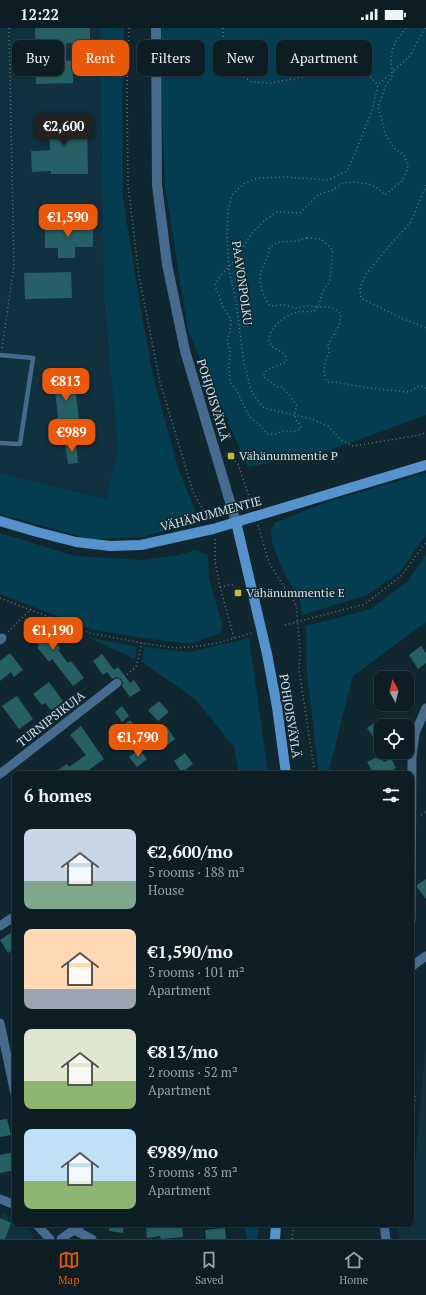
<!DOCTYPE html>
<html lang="en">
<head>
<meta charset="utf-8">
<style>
  :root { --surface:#0c1d24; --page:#15262c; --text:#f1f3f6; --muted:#9aa2a6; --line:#2c3b41; --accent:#ea580c }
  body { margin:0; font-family:"PT Serif",serif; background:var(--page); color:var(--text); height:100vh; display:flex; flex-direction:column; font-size:15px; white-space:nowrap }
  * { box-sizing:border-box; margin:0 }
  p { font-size:13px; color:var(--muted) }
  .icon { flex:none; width:22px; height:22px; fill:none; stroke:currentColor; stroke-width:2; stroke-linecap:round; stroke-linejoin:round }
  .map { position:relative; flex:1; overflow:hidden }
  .side { position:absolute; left:12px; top:743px; width:402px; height:456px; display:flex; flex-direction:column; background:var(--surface); border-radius:8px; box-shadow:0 1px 3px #0004,0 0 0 1px var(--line) }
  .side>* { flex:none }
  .banner { position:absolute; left:12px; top:12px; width:402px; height:36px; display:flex; gap:8px }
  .needle { width:26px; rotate:353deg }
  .buttons { position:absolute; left:374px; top:643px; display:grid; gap:8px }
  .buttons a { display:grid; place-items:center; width:40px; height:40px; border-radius:8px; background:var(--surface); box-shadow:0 1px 3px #0004,0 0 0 1px var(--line); font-size:20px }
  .price { position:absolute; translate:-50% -34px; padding:0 9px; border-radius:8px; background:var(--accent); color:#fff; font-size:13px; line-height:26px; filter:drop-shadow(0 1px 2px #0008) }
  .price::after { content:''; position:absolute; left:50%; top:24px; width:12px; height:9px; margin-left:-6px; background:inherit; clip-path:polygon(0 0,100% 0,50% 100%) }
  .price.selected { background:#222; color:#fff }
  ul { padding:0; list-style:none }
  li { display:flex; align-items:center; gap:12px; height:100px; padding:0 12px }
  li span { display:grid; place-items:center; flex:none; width:112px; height:80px; border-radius:8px; color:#555 }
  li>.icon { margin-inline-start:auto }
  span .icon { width:48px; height:48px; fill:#fffc; stroke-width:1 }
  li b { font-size:17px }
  h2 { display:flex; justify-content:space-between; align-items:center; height:48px; padding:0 12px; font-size:17px }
  .tag { padding:0 14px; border-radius:8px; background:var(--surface); box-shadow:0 1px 3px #0004,0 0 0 1px var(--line); font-size:14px; line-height:36px }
  .tag.selected { background:var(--accent); color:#fff }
  .status { display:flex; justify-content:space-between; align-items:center; height:28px; padding:0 20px; background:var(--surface); direction:ltr }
  .status svg { height:11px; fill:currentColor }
  .tabs { display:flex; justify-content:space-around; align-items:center; height:56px; border-top:1px solid var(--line); background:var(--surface); font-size:11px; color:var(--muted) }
  .tabs a { display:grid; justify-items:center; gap:2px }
  .tabs .selected { color:var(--accent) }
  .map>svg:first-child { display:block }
  .built { fill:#10313d }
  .green { fill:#043e50 }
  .building { fill:#276064 }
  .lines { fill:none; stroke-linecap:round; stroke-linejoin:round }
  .path { stroke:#61747c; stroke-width:1.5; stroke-dasharray:1 3; stroke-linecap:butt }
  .service { stroke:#466b8f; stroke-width:4.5 }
  .minor { stroke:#466b8f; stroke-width:9 }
  .tertiary { stroke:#466b8f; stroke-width:10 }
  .secondary { stroke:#5692cc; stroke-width:10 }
  .poi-dot { fill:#c7bb3b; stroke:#102730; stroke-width:1.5 }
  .labels { text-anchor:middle; stroke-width:3; stroke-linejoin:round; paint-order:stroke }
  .street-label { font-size:12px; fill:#d5e3e9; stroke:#102730 }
  .poi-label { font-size:12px; fill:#d5e3e9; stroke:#102730; text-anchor:start }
</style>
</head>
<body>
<div class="status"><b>12:22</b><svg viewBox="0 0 49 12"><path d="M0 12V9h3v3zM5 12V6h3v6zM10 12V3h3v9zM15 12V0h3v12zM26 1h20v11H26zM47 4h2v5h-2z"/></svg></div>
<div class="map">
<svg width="426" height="1211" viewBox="0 0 426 1211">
  <rect width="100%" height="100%" fill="#102730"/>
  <path class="built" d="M0,0H100L104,271L118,422L107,471L0,445Z
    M426,1016V1211H399L397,1196H411V1150L415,1136Z
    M2,1185L15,1190V1196H23L32,1205L34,1211H0Z"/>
  <path class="green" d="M100,0H124L122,76L123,170L139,272L153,348L178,440L199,493L143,509L90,511L0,486V445L106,471L118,422L104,271Z
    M162,0H426V387L325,424L248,439L188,303L165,158L160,20Z
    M426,445V507L400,544L367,567L302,587L300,572L284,545L272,515L271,501L276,494L330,473Z
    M0,505L75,528L143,532L179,527L195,522L208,527L209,551L222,596L220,605L190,616L143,610L91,601L0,566Z
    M426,527V594L353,648L328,746H319L307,647L306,598L371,581L407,554Z
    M87,609L137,619L135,631Z
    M249,610L268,746H239L234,719L195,671L142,634L144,619L191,624Z
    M244,1196H258V1211H247Z"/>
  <path class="building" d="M35,0H90V14L66,15V33H73V55L36,56Z
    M49,88H87L88,146H51V143L32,144L31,123L50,122Z
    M57,190H75V201H93V219H75V230H58V220H45V201H57Z
    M71,244L72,270L25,271L24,245Z
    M68,344L69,351H74L80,399L58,401L56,390H58L54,353H57L56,346Z
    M76,414L78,435L68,436L65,416Z
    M36,589L60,620L58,622L68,635L71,633L84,650L73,658L52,631L49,634L37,619L39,618L24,598Z
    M421,618L426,625V635L418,641L409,627Z
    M10,625L23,642L14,649L11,644L0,653V633Z
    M102,626L114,642L118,639L130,655L134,652L141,662L130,669L122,658L123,655L121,651L117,649L112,651L107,644L103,647L93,633Z
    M381,649V667L372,655Z
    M49,654L63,673L51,682L45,675L42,677L33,666Z
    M17,668L33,691L19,701L2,678Z
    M159,673L169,684L158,693L148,682Z
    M122,678L129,688L122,694L115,684Z
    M381,690V709L376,713L367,700Z
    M130,692L141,706L129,716L118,702Z
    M81,698L104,731L83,746H52L67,736L69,739L86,727L70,707Z
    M167,699L175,711L161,722L152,710Z
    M139,721L147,731L137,739L129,729Z
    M185,725L193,736L182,745L174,733Z
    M380,727L384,734L391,730L396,740L385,746H374L367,734Z
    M426,851V871L417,859V857Z
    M15,902V920L8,925L0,912Z
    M7,1091L11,1107L0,1109V1092Z
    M13,1124L15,1142L0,1145V1127Z
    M0,1190L11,1195L5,1211H0Z
    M109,1196H124L123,1205L109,1203Z
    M169,1196H182L183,1209L161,1211L160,1208L147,1210L146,1199Z
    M225,1200L226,1211H206L205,1202Z"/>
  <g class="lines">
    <path class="path" d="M129,0L127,55L128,156L139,248L160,354L193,464L209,492
      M223,0V11L228,31L236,44L252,54L271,55L351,40L367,45L378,57
      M406,0L396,13L392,23L391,36L393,44L391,51L386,57L378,79L386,108L394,120L405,128L408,140L402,153L385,167L377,160L368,156L354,154L343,155L331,163L319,166L300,185L277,184L264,193L252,205L236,231L221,247L215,257L223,279L231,291L230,304L227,311L230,323L229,339L230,354L238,365L249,388L261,398L267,406H277L281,403L293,404L300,401L301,398C295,392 293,386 297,378L291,369L282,359H277L263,348L267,342L286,334V329L282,324L271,318C271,316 269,314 269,312C269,301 283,290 291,286C298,283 306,283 313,284L318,279C327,278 334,279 341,286L339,298L328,316L329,325L325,334L324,345L327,354H334L369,360L409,364L417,359L421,358L426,360
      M425,0L410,28L378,57L372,83L355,125L347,143L328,152L285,149L258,150L245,155L232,167L228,182L227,207L229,242L236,274L244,336L252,365L264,380L312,391L328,398L341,412L353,418L414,408L426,405
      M426,157L411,194L391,216L366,246L360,259L361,270L401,290L426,300
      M307,210L321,211L333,222L330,253L323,263L318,279L307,278L295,280L285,277L270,278C263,267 257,254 262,241C266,231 268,232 269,220L278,214L295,213Z
      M2,320L14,238L9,0
      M226,425L238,436L253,480
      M258,497L269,535L296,577L300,623L299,642L315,746
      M215,511V533L220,559L234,610
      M220,559L234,556
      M0,570L90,605L142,615L175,620L191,619L218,615L252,605
      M285,597L365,576L401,548L426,514
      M8,604L31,581
      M124,649L136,639L142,615
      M421,787L426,783
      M411,1068H415L411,1135
      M292,1211L294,1196"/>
    <path class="service" d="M0,327L33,330L20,416L0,415"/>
    <path class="minor" d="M0,612L2,610
      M0,746L117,655
      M411,892L412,729L415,705L426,680
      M0,898L15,888
      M411,939L426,928
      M0,995L15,1066
      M0,1171L15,1177
      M36,1196L50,1211
      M384,1196L386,1211
      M74,1202L92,1211
      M61,1211L82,1196"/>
    <path class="tertiary" d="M156,0L157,157L167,236L185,323L236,494"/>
    <path class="secondary" d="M0,493L37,504L76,514L110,518L141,517L213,501L426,437
      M236,494L267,626L277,679L286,746
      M275,1211L276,1196"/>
  </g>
  <g class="poi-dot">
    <rect x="227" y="424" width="8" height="8" rx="2"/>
    <rect x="234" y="561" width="8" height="8" rx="2"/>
  </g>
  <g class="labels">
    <g class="street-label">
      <text transform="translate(242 255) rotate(82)" y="4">PAAVONPOLKU</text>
      <text transform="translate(213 372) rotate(73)" y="4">POHJOISVÄYLÄ</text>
      <text transform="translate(211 486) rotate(-15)" y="4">VÄHÄNUMMENTIE</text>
      <text transform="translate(290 688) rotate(81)" y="4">POHJOISVÄYLÄ</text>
      <text transform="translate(51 691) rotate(-38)" y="4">TURNIPSIKUJA</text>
    </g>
    <g class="poi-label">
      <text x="239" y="432">Vähänummentie P</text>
      <text x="246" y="569">Vähänummentie E</text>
    </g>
  </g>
</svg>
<div class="buttons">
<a><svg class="needle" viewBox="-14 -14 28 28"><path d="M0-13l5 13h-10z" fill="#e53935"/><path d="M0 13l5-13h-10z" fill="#9aa2a6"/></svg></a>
<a><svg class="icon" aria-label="locate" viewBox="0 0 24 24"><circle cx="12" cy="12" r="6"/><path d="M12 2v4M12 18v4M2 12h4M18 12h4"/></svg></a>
</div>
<b class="price selected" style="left:64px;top:119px">€2,600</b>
<b class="price" style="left:68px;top:210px">€1,590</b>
<b class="price" style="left:66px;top:374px">€813</b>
<b class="price" style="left:72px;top:425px">€989</b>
<b class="price" style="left:53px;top:623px">€1,190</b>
<b class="price" style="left:138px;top:730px">€1,790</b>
<div class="banner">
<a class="tag">Buy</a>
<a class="tag selected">Rent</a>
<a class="tag">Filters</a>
<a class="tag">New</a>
<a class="tag">Apartment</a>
</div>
<section class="side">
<h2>6 homes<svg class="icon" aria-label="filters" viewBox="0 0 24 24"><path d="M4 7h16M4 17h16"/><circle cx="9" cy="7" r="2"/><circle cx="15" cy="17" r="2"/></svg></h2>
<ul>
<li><span style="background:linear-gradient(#c9d6e8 65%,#7fa58c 0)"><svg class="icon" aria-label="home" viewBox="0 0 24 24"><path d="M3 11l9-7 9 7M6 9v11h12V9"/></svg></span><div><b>€2,600/mo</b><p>5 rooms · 188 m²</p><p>House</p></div></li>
<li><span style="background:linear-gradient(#ffd9b3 75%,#9aa5b1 0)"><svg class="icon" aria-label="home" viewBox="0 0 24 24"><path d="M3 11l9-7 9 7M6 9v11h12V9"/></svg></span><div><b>€1,590/mo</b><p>3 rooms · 101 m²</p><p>Apartment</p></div></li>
<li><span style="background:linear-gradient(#dfe7d0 65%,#8fb573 0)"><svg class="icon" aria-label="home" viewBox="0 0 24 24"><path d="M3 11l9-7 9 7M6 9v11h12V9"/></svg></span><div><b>€813/mo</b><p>2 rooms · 52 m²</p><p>Apartment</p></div></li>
<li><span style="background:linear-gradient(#bfe0f5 65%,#8fb573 0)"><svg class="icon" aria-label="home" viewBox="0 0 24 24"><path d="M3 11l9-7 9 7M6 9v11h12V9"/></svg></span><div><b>€989/mo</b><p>3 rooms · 83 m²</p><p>Apartment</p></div></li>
</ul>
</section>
</div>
<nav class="tabs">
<a class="selected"><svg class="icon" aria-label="map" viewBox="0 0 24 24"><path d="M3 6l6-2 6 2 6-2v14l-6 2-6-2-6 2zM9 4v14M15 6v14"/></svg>Map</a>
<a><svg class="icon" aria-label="saved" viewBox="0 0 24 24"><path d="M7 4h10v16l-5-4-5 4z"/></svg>Saved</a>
<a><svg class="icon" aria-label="home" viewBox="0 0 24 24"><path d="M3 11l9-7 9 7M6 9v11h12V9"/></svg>Home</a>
</nav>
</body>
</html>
